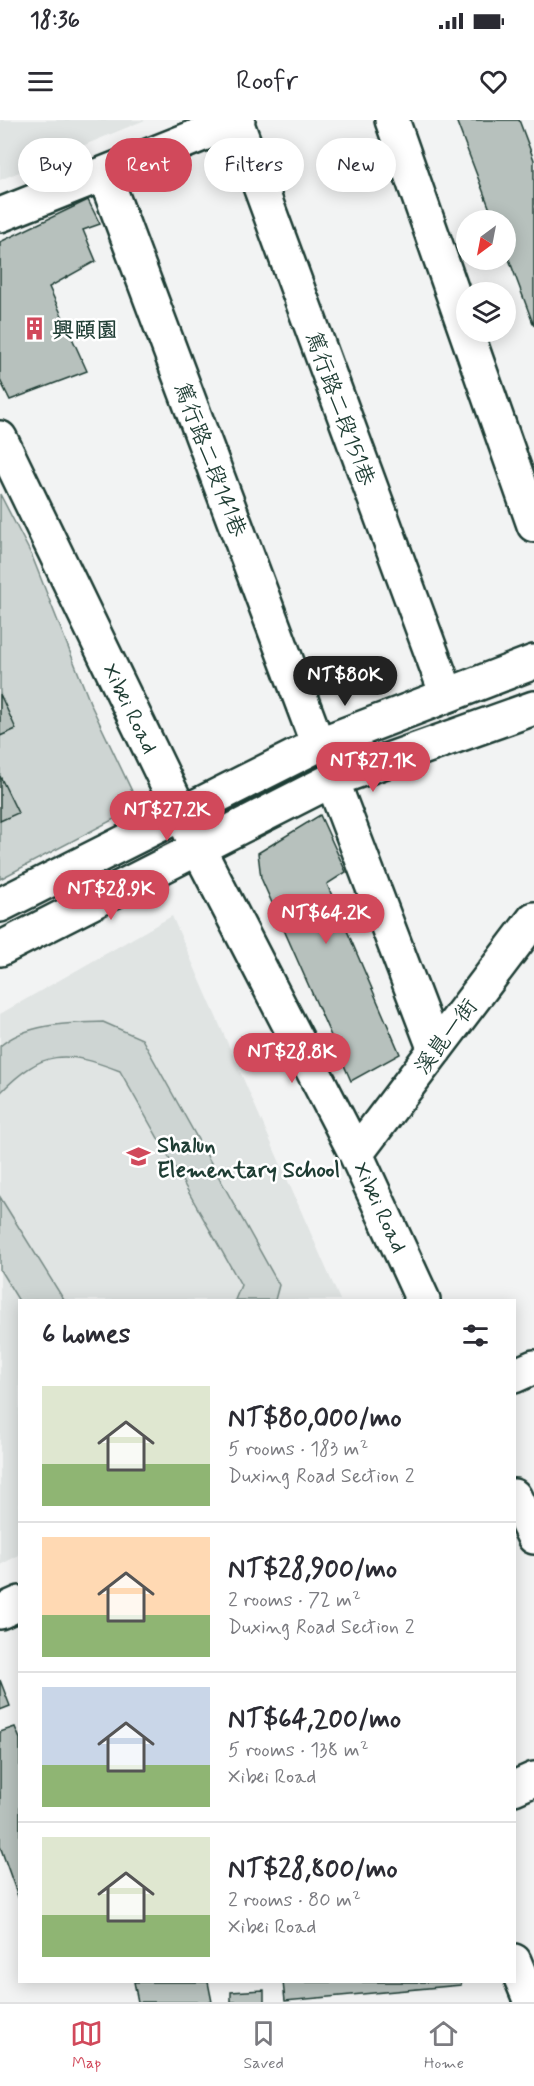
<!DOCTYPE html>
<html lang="en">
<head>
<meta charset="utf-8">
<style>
  :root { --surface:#fff; --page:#f7f7f7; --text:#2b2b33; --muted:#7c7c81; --line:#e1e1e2; --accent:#d1495b }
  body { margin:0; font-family:Mynerve,"LXGW WenKai TC",sans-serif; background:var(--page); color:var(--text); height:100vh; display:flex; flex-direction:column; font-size:22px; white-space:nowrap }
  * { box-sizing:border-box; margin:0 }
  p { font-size:20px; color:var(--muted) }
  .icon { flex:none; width:33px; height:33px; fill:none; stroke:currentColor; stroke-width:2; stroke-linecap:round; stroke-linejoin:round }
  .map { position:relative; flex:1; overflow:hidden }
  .sheet { position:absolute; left:18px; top:1179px; width:498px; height:684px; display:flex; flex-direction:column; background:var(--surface); border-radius:0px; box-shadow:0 3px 15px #0003 }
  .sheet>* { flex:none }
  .top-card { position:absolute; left:18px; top:18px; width:498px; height:54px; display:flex; gap:12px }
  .needle { width:39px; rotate:212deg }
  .fabs { position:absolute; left:456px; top:90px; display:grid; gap:12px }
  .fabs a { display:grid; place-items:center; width:60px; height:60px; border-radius:50%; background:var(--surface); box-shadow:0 3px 15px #0003; font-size:30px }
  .price { position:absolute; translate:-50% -51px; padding:0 14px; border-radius:21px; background:var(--accent); color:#fff; font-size:20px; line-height:39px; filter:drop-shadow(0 2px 3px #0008) }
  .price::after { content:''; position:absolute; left:50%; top:36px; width:18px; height:14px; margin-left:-9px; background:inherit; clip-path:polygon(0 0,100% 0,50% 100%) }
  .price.active { background:#222; color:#fff }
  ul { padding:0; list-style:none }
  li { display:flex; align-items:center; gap:18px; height:150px; padding:0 24px }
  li+li { border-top:2px solid var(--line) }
  li span { display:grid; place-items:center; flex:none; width:168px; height:120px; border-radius:0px; color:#555 }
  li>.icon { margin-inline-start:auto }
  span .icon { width:72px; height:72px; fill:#fffc; stroke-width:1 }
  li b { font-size:26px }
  h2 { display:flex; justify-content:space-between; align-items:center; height:72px; padding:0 24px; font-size:26px }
  .chip { padding:0 21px; border-radius:27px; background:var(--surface); box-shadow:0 3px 15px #0003; font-size:21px; line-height:54px }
  .chip.active { background:var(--accent); color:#fff }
  .status { display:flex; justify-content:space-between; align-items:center; height:42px; padding:0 30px; background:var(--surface); direction:ltr }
  .status svg { height:16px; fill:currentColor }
  header { display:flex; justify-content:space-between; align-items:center; height:78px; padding:0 24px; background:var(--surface); font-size:27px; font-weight:600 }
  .dock { display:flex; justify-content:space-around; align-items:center; height:84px; border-top:2px solid var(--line); background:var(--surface); font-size:16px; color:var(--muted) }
  .dock a { display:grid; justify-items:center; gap:3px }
  .dock .active { color:var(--accent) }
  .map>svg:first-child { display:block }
  .built { fill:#e0e4e3 }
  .green { fill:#ced5d3; stroke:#768984; stroke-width:1.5 }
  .building { fill:#b7c1bd; stroke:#1f3d34; stroke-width:1.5 }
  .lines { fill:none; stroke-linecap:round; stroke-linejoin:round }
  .minor-casing { stroke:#1f3d34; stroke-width:38 }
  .minor { stroke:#fff; stroke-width:33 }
  .labels { text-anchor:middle; stroke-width:5; stroke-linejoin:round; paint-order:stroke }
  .poi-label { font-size:22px; font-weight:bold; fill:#1f3d34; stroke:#fff; text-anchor:start }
  .street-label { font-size:22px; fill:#1f3d34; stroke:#fff }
</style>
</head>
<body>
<div class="status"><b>18:36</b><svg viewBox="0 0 49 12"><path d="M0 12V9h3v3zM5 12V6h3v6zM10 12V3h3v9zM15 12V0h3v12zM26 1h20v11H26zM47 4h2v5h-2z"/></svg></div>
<header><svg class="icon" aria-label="menu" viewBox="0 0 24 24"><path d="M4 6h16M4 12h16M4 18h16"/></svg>Roofr<svg class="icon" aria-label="heart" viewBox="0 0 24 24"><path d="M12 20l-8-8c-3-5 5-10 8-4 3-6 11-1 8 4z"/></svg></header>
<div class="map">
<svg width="534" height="1882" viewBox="0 0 534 1882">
  <rect width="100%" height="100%" fill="#f2f3f3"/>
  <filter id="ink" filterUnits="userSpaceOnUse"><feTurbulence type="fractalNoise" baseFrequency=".0167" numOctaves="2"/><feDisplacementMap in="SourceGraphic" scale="12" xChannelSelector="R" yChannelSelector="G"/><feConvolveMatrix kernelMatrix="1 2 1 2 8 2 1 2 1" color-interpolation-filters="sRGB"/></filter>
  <g filter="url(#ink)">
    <path class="built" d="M0,0H145L0,60Z
      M172,796L340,1180H20L19,1435L0,1445V894Z"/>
    <path class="green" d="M0,374L32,436L91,585L139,686L0,759Z
      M103,902L142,919L279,1165L275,1180H235L241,1165L120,951C65,930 43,929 0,973V926C27,903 69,903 103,902Z
      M0,1077L64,1180L19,1181L0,1150Z"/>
    <path class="building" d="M456,0H519L534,40V206L506,131V100H494Z
      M88,80L100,104L83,110L96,141L49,167L87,251L10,280L0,260V122Z
      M0,574L16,609L0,616Z
      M0,656L18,693L0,701Z
      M320,695L346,752L327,764L400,934L351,961L261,758L258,733Z
      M0,1560L10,1586L0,1590Z
      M15,1607L20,1619V1782L0,1726V1612Z
      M134,1862H208L212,1882H138Z
      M283,1862H461V1865L285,1881Z
      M264,1870V1882H231V1872Z"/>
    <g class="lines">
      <defs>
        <path id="minor" d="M392,0L534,405
          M236,1L447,575
          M104,54L318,625
          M0,95L238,0
          M0,318L198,728L356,1034L423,1180
          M332,660L435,930
          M0,785L318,625L534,542
          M0,829L332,660L534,588
          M356,1034L534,799
          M514,1256L534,1247
          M514,1376L534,1417
          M0,1492L20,1483
          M514,1668L534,1659
          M514,1841L531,1882"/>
      </defs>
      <use href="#minor" class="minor-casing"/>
      <use href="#minor" class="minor"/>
    </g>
  </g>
  <defs>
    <symbol id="building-bare" viewBox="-9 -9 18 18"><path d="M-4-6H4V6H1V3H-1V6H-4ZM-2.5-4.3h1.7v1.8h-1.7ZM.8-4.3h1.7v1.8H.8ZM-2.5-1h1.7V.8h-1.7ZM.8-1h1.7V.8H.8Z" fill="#d1495b" stroke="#fff" stroke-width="2.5" paint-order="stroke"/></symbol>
    <symbol id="school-bare" viewBox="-9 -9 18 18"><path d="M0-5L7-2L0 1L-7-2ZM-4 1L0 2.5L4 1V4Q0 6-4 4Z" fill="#d1495b" stroke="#fff" stroke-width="2.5" paint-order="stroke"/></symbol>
  </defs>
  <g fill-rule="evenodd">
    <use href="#building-bare" x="18" y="192" width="33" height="33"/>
    <use href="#school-bare" x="122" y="1020" width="33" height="33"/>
  </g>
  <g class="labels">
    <g class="poi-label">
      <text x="52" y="217">興頤園</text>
      <text x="157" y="1032">Shalun<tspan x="157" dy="25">Elementary School</tspan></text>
    </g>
    <g class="street-label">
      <text transform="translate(341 288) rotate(70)" y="8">篤行路二段151巷</text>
      <text transform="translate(211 339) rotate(69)" y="8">篤行路二段141巷</text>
      <text transform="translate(131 588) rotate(64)" y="8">Xibei Road</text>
      <text transform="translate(445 916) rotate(-53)" y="8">溪崑一街</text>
      <text transform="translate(381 1087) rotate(65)" y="8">Xibei Road</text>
    </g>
  </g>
</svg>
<div class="fabs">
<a><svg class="needle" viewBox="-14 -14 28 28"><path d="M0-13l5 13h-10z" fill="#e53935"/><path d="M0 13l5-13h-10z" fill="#7c7c81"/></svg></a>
<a><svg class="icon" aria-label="layers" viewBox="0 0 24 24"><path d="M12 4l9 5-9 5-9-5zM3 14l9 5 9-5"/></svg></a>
</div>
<b class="price active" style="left:345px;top:587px">NT$80K</b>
<b class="price" style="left:373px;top:673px">NT$27.1K</b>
<b class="price" style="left:167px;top:722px">NT$27.2K</b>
<b class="price" style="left:111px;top:801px">NT$28.9K</b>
<b class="price" style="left:326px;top:825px">NT$64.2K</b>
<b class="price" style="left:292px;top:964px">NT$28.8K</b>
<div class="top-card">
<a class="chip">Buy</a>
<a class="chip active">Rent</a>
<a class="chip">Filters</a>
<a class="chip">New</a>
</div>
<section class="sheet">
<h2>6 homes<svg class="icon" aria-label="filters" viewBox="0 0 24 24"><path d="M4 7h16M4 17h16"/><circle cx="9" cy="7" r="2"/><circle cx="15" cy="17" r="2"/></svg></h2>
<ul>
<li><span style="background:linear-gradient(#dfe7d0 65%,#8fb573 0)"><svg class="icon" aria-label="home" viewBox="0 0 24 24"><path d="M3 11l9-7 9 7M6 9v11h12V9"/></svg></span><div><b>NT$80,000/mo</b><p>5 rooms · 183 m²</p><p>Duxing Road Section 2</p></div></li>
<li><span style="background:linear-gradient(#ffd9b3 65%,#8fb573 0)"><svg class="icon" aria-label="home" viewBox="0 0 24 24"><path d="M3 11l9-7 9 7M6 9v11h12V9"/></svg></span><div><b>NT$28,900/mo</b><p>2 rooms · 72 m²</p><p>Duxing Road Section 2</p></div></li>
<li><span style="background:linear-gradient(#c9d6e8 65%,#8fb573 0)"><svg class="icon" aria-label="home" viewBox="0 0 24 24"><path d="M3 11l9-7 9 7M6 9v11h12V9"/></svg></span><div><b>NT$64,200/mo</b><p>5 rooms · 138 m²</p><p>Xibei Road</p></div></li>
<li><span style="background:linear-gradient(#dfe7d0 65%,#8fb573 0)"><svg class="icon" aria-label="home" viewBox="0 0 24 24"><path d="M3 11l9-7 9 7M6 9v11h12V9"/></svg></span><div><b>NT$28,800/mo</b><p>2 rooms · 80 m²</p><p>Xibei Road</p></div></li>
</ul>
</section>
</div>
<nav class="dock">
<a class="active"><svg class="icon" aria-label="map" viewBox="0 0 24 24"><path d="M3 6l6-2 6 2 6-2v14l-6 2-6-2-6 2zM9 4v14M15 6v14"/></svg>Map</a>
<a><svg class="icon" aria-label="saved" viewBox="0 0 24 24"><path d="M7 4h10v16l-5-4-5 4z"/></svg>Saved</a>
<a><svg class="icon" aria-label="home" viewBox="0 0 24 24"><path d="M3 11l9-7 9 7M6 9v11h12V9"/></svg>Home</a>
</nav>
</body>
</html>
